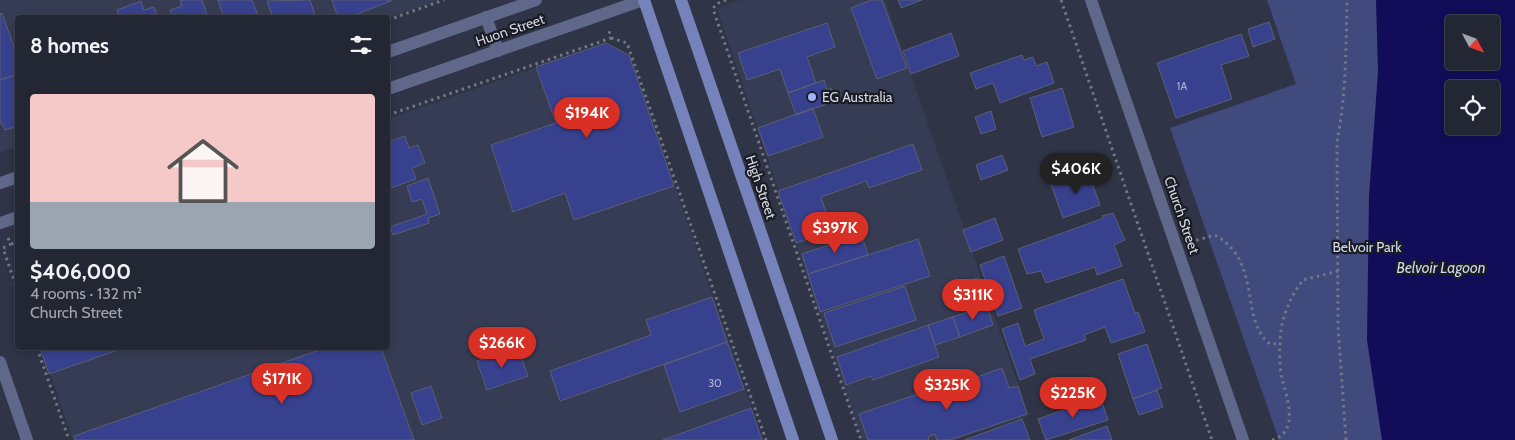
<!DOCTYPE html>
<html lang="en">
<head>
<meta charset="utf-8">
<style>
  :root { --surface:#232734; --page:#2f3340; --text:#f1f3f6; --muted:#a3a5ac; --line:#40444f; --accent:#d93025 }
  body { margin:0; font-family:Cabin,sans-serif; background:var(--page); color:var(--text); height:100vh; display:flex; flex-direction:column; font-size:19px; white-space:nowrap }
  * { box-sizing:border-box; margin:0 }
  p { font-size:16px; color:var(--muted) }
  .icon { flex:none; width:28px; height:28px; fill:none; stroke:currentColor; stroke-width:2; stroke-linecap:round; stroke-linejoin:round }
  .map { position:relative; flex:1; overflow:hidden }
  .panel { position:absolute; left:15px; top:15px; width:375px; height:335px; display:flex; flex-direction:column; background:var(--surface); border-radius:5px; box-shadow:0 2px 8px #0003,0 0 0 1px var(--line) }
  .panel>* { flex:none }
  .needle { width:32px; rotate:131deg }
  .fabs { position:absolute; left:1445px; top:15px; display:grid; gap:10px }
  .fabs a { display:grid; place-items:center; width:55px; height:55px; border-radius:5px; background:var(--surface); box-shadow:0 2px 8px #0003,0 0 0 1px var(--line); font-size:25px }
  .price { position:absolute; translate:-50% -42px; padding:0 11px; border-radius:18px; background:var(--accent); color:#fff; font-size:16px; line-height:32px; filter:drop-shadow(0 1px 2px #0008) }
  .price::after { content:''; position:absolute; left:50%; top:30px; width:15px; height:11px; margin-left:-8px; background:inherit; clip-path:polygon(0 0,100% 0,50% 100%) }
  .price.on { background:#222; color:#fff }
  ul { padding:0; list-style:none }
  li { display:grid; align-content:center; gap:10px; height:265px; padding:0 15px }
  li+li { border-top:1px solid var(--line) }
  li span { display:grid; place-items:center; height:155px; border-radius:5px; color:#555 }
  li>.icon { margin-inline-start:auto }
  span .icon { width:90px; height:90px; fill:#fffc; stroke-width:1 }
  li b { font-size:21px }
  h2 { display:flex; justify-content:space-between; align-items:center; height:60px; padding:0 15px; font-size:21px }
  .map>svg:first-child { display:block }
  .built { fill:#363c54 }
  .green { fill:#414a7d; fill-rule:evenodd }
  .water { fill:#130d59; fill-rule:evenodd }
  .building { fill:#38418e; stroke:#5a5f74 }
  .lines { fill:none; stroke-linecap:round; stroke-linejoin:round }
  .path { stroke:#727685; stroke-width:3; stroke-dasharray:2.5 4; stroke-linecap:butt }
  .minor { stroke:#5f678b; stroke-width:12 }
  .secondary { stroke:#7682bb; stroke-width:12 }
  .poi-dot { fill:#a2b2fd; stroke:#1a1c24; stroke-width:2 }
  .labels { text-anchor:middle; stroke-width:4.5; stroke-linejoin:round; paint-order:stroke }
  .number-label { font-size:11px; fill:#aeb2ce }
  .street-label { font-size:14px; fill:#d5d8e4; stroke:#1a1c24 }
  .poi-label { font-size:14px; fill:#d5d8e4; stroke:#1a1c24; text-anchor:start }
  .park-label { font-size:14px; fill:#d2d8ee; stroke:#1a1c24 }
  .water-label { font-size:15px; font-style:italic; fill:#d1d6ed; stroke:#1a1c24 }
</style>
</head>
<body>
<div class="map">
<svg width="1515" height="440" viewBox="0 0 1515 440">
  <rect width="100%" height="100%" fill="#2f3446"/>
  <path class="built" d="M0,0H440L388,18H18L17,147L0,153Z
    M741,0H885L1029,416L955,440H862L717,8Z
    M606,43L629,55L763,440H73L41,348H388V119Z"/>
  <path class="green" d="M1267,0H1515V440H1279L1170,128L1296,84ZM1454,24H1491V61H1454ZM1454,89H1491V126H1454Z"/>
  <path class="water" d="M1376,0H1515V440H1382L1367,340L1369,196L1378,72ZM1454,24H1491V61H1454ZM1454,89H1491V126H1454Z"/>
  <path class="building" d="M180,0H202L208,18H172L170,10L182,6Z
    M218,0H252L259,18H224Z
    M310,0L316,18H273L267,1Z
    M332,0H391V1L347,18H338Z
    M871,0H882L907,68L877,79L851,8Z
    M898,0H922L901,8Z
    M141,1L144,10L154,7L158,18H120L117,10Z
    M2,13L18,58V74L0,80V14Z
    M1269,22L1275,39L1253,47L1248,29Z
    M827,23L835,47L807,57L816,83L788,93L780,69L747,80L738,53Z
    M951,33L959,56L911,74L903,51Z
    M1241,34L1249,56L1221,65L1232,99L1176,118L1157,63Z
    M606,43L629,55L674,186L574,220L565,193L513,212L491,145L556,123L536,67Z
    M1022,55L1024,60L1033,57L1036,66L1047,62L1054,83L1000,103L993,83L976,89L970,73Z
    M16,75L18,126L5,130L2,123L0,124V80Z
    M824,80L827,90L831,88L835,101L796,115L788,93Z
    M1062,88L1074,127L1042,137L1030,98Z
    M813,108L823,137L768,156L758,128Z
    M991,111L996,129L981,134L975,117Z
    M405,136L409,148L418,145L425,163L412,168L416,179L388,189V142Z
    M913,144L922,170L869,188L866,181L821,197L832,231L796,243L778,191Z
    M1002,155L1008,170L981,180L976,165Z
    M1088,171L1100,205L1063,218L1051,184Z
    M428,178L440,214L428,218L429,223L393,235L390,227L427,214L422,199L412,202L407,186Z
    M1113,213L1125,240L1114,245L1122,266L1097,275L1095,267L1046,283L1041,271L1027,274L1018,249L1104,218L1102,216Z
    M995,218L1003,240L971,252L963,230Z
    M861,234L868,255L808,274L802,254Z
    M918,239L930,276L820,312L808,274Z
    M1004,256L1022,308L998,316L980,265Z
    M978,278L986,303L973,308L964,282Z
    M1123,279L1135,313L1138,312L1145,332L1111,343L1105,327L1084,335L1086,340L1030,359L1035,374L1020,380L1002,329L1018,323L1025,346L1044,339L1034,310Z
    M905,286L916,320L835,347L824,313Z
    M712,297L727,342L560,401L550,371L651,335L646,320Z
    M987,306L993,325L960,337L953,317Z
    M953,317L960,337L935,345L928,325Z
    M928,325L939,357L873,380L871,376L846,385L837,357Z
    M727,342L744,389L680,412L664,365Z
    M1147,344L1162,388L1133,399L1118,354Z
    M40,348H124L49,374Z
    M325,348H381L414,440H75L74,436Z
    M518,348L528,376L487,390L477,361Z
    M1002,368L1009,388L1018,386L1027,414L950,440H937L935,434L928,437L929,440H868L859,414L956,381L957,384Z
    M431,386L442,418L422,425L411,393Z
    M1157,390L1163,407L1139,415L1133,399Z
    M1100,397L1108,420L1046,440L1038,419Z
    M751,408L762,440H663Z
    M1022,419L1030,440H964Z
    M1107,426L1112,440H1069Z"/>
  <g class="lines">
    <path class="path" d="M726,0L716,4L713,9L861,440
      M1061,0L1212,440
      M388,20L444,0
      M611,38L627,43L766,440
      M388,115L611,38L608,28
      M8,238L11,244L3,248L18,292
      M1190,242L1215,235C1263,262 1239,320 1270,344L1280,343
      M11,244L18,242
      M37,348L69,440
      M1272,440C1300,432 1287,398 1282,379C1280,369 1279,355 1280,344C1280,321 1289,298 1303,280L1338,271
      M1346,440L1338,325L1337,142C1346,95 1346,48 1347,0"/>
    <path class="minor" d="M1091,0L1243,440
      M486,17L498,51
      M388,52L536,0
      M388,89L643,0
      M0,183L18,177
      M0,223L18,217
      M0,362L27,440"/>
    <path class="secondary" d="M644,0L793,440
      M681,0L832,440"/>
  </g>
  <circle class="poi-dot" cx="812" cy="97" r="5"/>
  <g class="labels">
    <g class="number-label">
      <text x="1182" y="90">1A</text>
      <text x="715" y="387">30</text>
    </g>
    <g class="street-label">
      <text transform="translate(510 30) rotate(-19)" y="5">Huon Street</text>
      <text transform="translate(761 187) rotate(71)" y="5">High Street</text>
      <text transform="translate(1182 215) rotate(71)" y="5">Church Street</text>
    </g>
    <g class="poi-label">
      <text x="822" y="102">EG Australia</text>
    </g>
    <g class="park-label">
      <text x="1367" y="252">Belvoir Park</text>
    </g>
    <g class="water-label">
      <text x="1441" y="273">Belvoir Lagoon</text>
    </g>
  </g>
</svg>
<div class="fabs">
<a><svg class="needle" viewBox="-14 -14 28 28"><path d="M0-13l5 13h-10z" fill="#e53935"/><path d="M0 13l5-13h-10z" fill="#a3a5ac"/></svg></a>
<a><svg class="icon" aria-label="locate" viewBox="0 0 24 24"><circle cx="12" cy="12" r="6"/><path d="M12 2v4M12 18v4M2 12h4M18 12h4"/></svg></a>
</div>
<b class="price" style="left:587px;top:139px">$194K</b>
<b class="price on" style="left:1076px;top:195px">$406K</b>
<b class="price" style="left:835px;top:254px">$397K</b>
<b class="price" style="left:973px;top:321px">$311K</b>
<b class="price" style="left:502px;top:369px">$266K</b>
<b class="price" style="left:282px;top:405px">$171K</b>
<b class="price" style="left:947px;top:411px">$325K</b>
<b class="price" style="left:1073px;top:419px">$225K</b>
<section class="panel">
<h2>8 homes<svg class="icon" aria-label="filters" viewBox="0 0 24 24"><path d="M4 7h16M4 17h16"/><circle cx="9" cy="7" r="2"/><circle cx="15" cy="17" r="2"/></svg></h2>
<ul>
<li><span style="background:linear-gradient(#f6c9c9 70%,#9aa5b1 0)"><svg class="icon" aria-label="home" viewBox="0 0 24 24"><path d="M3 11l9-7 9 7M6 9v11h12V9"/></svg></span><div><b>$406,000</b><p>4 rooms · 132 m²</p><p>Church Street</p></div></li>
</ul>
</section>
</div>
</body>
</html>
